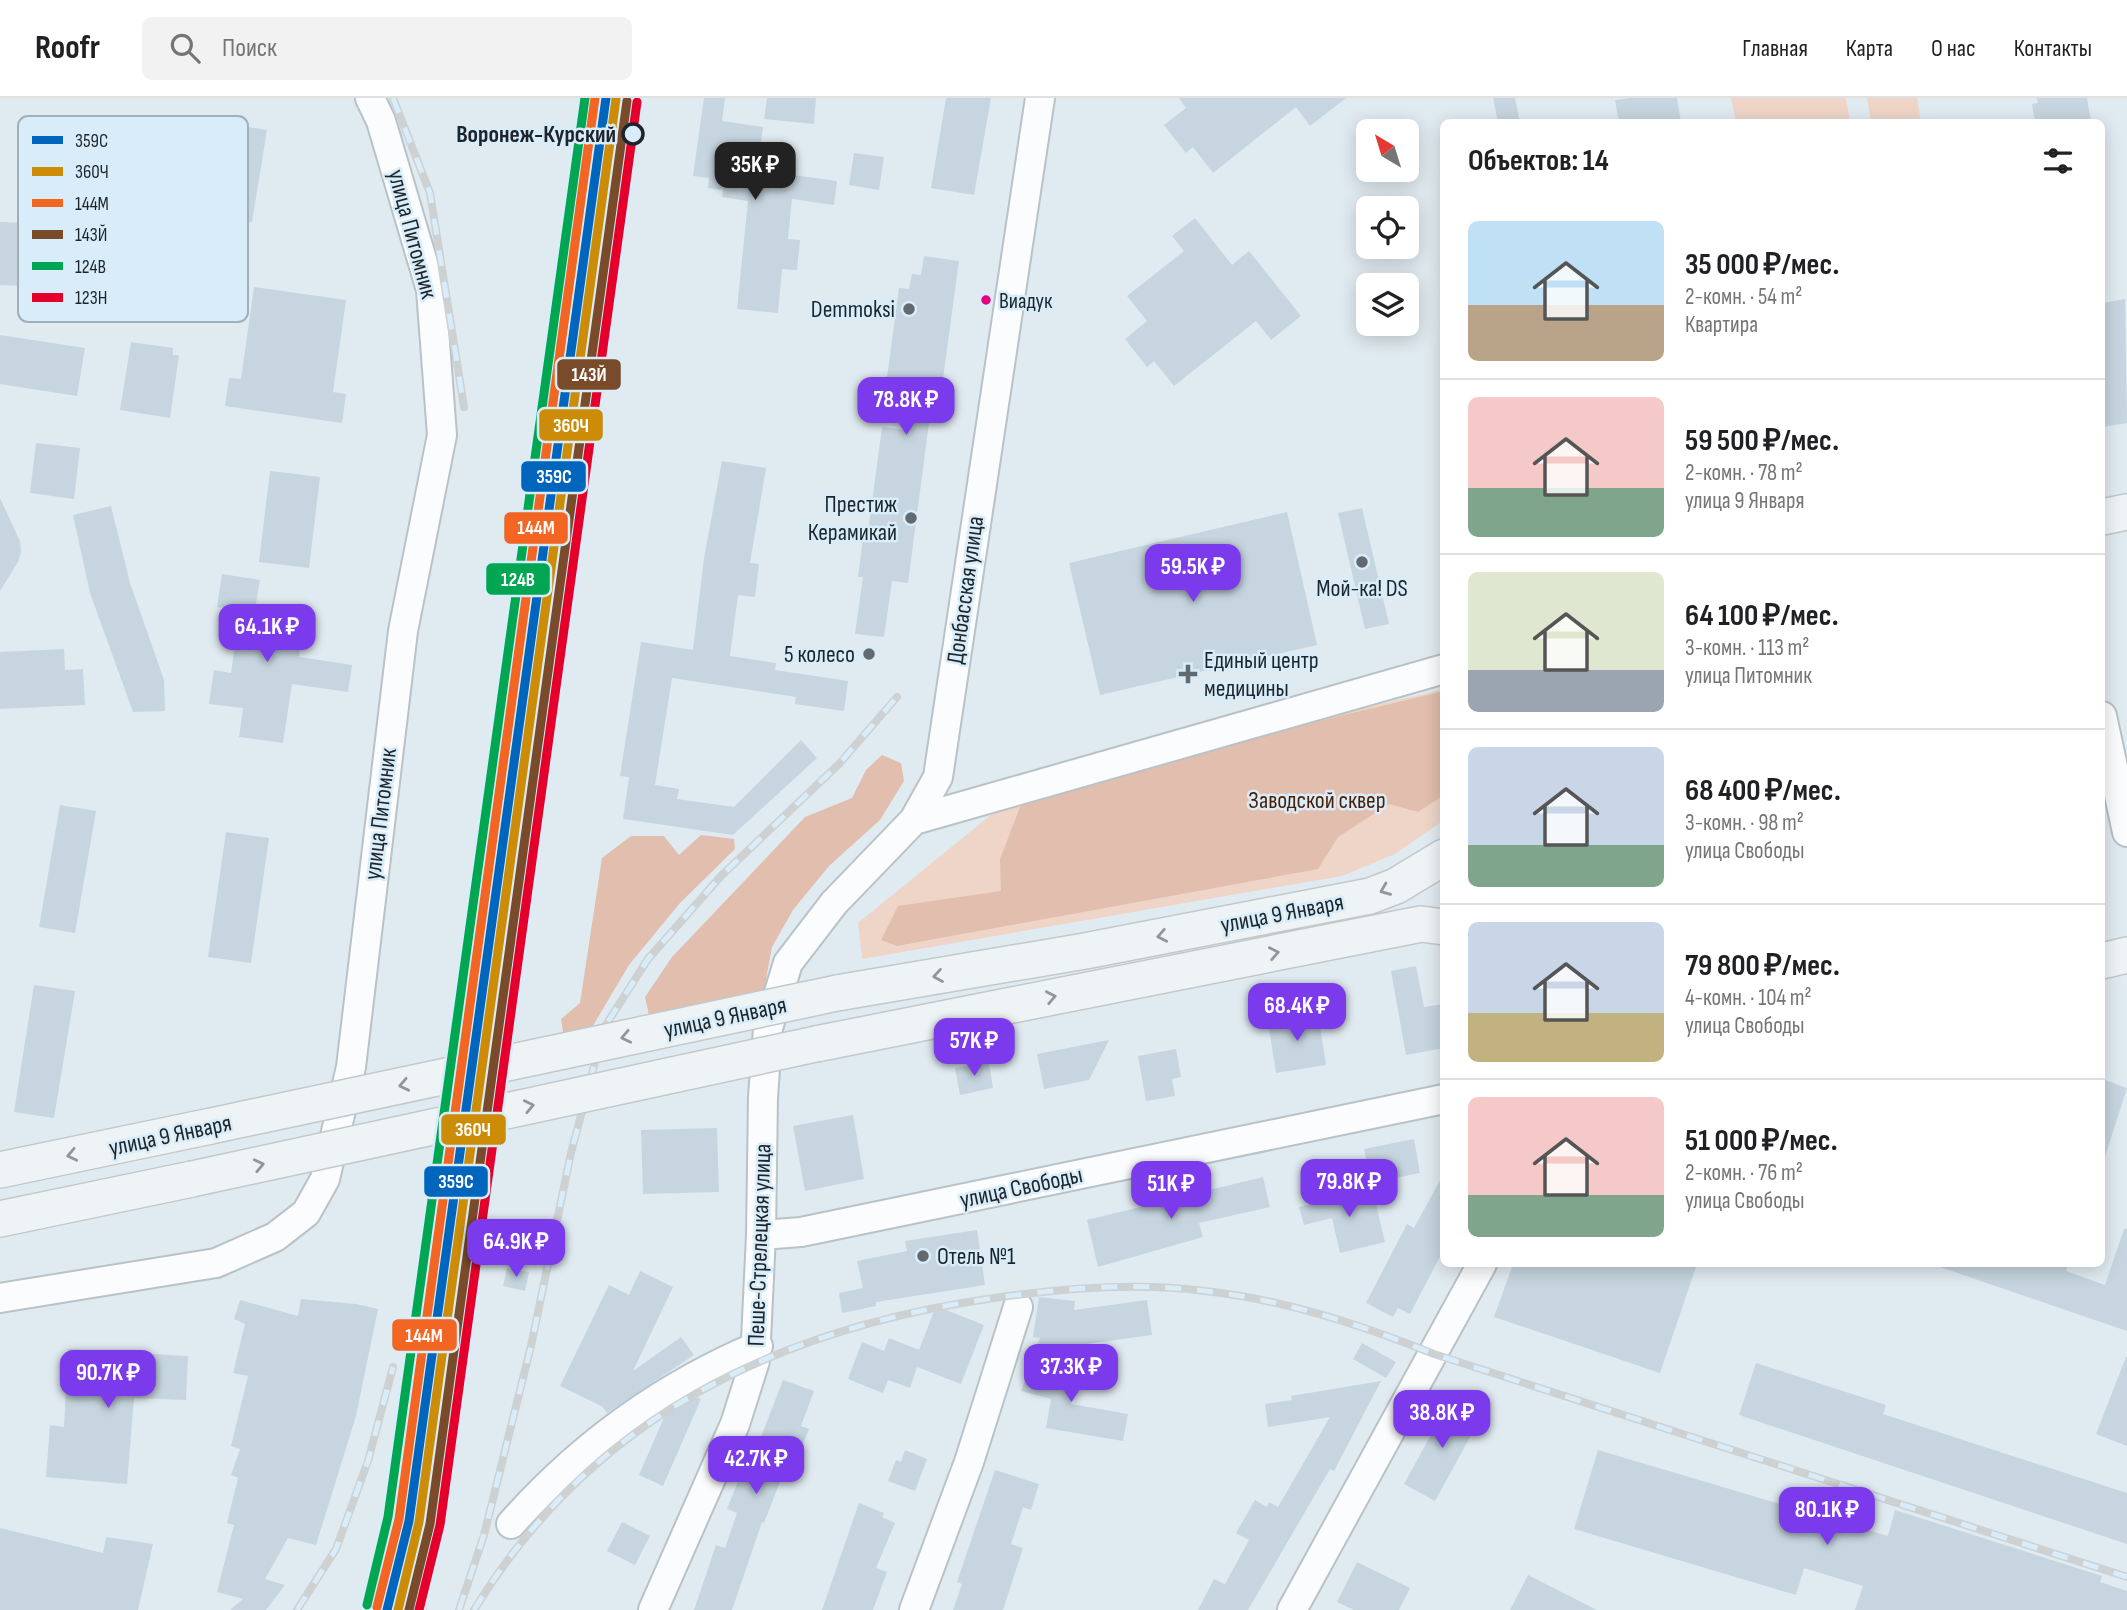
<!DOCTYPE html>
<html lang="ru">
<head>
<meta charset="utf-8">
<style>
  :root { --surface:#fff; --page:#f2f2f2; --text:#202124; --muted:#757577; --line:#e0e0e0; --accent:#7c3aed }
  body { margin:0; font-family:"Sofia Sans Condensed",sans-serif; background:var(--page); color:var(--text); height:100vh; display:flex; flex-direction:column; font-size:26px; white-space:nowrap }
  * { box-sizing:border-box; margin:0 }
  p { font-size:23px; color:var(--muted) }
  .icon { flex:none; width:38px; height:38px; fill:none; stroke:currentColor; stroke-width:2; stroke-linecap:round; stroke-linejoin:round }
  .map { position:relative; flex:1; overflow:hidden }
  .panel { position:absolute; left:1440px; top:21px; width:665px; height:1148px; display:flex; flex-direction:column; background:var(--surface); border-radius:10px; box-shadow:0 4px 18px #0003 }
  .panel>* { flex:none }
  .needle { width:46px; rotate:322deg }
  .fabs { position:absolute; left:1356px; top:21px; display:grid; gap:14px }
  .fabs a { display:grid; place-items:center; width:63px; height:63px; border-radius:10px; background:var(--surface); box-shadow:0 4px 18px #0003; font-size:35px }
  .price { position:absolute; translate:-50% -60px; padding:0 16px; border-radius:14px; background:var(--accent); color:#fff; font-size:23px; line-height:46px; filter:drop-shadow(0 2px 4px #0008) }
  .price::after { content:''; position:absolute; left:50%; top:42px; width:21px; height:16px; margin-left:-10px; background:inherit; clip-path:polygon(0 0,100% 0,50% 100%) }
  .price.on { background:#222; color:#fff }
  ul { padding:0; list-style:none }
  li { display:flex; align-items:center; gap:21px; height:175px; padding:0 28px }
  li+li { border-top:2px solid var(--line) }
  li span { display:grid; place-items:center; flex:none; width:196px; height:140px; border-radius:10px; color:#555 }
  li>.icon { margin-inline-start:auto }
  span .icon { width:84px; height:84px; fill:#fffc; stroke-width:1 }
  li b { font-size:30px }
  h2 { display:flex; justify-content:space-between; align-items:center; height:84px; padding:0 28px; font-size:30px }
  header { display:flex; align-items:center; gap:42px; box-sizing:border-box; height:98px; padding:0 35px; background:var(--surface); border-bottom:2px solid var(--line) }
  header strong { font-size:33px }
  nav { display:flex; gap:38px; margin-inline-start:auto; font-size:24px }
  .search { width:490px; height:63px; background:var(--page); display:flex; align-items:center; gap:18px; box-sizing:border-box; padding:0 24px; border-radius:10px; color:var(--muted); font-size:26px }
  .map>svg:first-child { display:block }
  .green { fill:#eed5c8 }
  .forest { fill:#e1bead }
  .building { fill:#c6d5df }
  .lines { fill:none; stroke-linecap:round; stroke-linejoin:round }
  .minor-casing { stroke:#b9c2c7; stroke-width:32 }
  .major-casing { stroke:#c3c8cb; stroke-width:38 }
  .minor { stroke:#fafcfd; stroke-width:28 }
  .major { stroke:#eef3f5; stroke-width:35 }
  .rail-casing { stroke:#cdd1d2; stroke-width:8 }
  .rail { stroke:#d8ecf9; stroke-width:5; stroke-dasharray:16; stroke-linecap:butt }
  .major-bridge-casing { stroke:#c3c8cb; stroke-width:38; stroke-linecap:butt }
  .major-bridge { stroke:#eef3f5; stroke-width:35 }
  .rail-1-casing { stroke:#d8ecf9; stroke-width:14 }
  .rail-2-casing { stroke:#d8ecf9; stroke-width:14 }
  .rail-3-casing { stroke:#d8ecf9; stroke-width:14 }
  .rail-4-casing { stroke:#d8ecf9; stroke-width:14 }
  .rail-5-casing { stroke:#d8ecf9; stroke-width:14 }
  .rail-6-casing { stroke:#d8ecf9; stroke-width:14 }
  .rail-1 { stroke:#0065bd; stroke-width:9 }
  .rail-2 { stroke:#cc8c08; stroke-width:9 }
  .rail-3 { stroke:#f26522; stroke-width:9 }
  .rail-4 { stroke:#7a4b2a; stroke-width:9 }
  .rail-5 { stroke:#00a651; stroke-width:9 }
  .rail-6 { stroke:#e4002b; stroke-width:9 }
  .oneway { stroke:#90969a }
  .stop-dot { fill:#d8ecf9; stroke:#1e252a; stroke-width:3.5 }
  .bus-dot { fill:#e5007d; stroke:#d8ecf9; stroke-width:2.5 }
  .poi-dot { fill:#626a70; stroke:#d8ecf9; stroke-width:2.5 }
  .labels { text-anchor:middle; stroke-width:5; stroke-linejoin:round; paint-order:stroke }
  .bus-label { font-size:22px; fill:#1e252a; stroke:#d8ecf9; text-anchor:start }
  .stop-label { font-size:24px; font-weight:bold; fill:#1e252a; stroke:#d8ecf9; text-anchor:end }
  .street-label { font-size:24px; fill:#1e252a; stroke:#d8ecf9 }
  .poi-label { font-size:24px; fill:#1e252a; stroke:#d8ecf9; text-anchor:end }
  .park-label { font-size:24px; fill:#4c1f03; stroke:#d8ecf9 }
  .key { fill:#d8ecf9; stroke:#a0b0bb; stroke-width:2 }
  .key-label { font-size:19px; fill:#1e252a }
  .line-badge { stroke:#d8ecf9; stroke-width:2.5 }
  .badge-label { font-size:19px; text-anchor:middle; font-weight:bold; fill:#fff }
</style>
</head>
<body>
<header>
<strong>Roofr</strong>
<div class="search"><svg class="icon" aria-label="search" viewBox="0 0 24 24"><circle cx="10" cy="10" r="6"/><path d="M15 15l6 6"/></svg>Поиск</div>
<nav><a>Главная</a><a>Карта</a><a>О нас</a><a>Контакты</a></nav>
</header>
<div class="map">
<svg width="2127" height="1512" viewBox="0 0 2127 1512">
  <rect width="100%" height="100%" fill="#e0ebf1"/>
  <path class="green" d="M1731,0H1846L1850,24H1736Z
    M1867,0H1917L1921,24H1871Z
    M1444,591V722L1395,756L1342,778L862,861L858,825L1003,707L1083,676Z"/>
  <path class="forest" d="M1444,593V697L1418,714L1389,706L1338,739L1318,771L897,848L881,842L898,808L1001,793L1000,761L1020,709L1049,695L1215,648Z
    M882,657L901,665L904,683L880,722L829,768L793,812L772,849L764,892L649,917L645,899L672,859L805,719L852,700L866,672Z
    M701,737L734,741L735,751L680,805L629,867L591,931L563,934L561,921L580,905L602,760L631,738H664L679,757Z"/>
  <path class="building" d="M704,0H725L722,23L763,29L757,72L837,83L834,107L792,101L788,141L800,142L797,172L782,171L778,215L737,211L748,103L722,99L723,92L708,90L709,80L693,78Z
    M767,0H816L814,26L764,21Z
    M946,0H991L974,97L931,90Z
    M1179,0H1346L1310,28L1296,9L1213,75L1193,49L1186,55L1164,27L1186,10Z
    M1493,0H1515L1520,24H1498Z
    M1629,0H1677L1681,24H1619L1615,2Z
    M2037,0H2087L2091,24H2035L2032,6L2038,5Z
    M231,26L267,32L252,124L216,119Z
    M854,55L884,59L879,92L849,87Z
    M1195,120L1232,167L1249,153L1301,218L1271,242L1256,223L1174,288L1154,263L1147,269L1125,241L1147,223L1127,198L1184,153L1172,138Z
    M0,124L178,130L175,194L0,187Z
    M924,158L959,163L941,295L933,294L908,485L892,483L884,539L855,536L863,479H858L863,441L867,442L882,329L905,332L910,291L886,287L899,190L909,191L912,176L921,177Z
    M254,189L346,202L333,294L346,296L342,325L225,308L229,280L241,281Z
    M2125,201L2127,325L2102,329V205Z
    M0,237L85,250L77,298L0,286Z
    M131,244L173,250V257H179L170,320L120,312Z
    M36,345L80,350L74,401L30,395Z
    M722,363L766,370L750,465L759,466L755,499L738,497L730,558L776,565L775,572L848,583L844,613L795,606L796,599L672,580L655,687L679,691L677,701L734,709L801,642L817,660L733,737L623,721L629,679L620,678L641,544L693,552L704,460Z
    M270,373L320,379L309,470L259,464Z
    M0,400L20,443L21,454L18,464L0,493Z
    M111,408L130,485L164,582L165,613L133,614L90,495L73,417Z
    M1362,410L1389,526L1365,531L1338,415Z
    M1287,414L1317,547L1100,597L1069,465Z
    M222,476L260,482L255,511L305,518L299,559L352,567L348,594L292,586L283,645L239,639L243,610L209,606L214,572L231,575L240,512L217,509Z
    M64,551L65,572L83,571L85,607L0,611V554Z
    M60,707L96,713L75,835L39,829Z
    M226,734L269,740L251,865L208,859Z
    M1416,868L1424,909L1444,906V950L1406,957L1391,873Z
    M34,887L75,893L54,1020L14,1014Z
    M1318,915L1326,967L1276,975L1269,930L1273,922Z
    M1109,942L1089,982L1044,991L1037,956Z
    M1176,951L1181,979L1172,981L1175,998L1146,1003L1138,958Z
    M989,965L993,990L960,997L955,970Z
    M2102,981L2127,990L2105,1059L2102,1058Z
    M853,1017L864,1081L805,1093L793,1028Z
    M717,1030L719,1094L643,1096L641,1032Z
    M1414,1041L1420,1075L1371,1085L1364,1051Z
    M1444,1075V1151L1410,1216L1398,1210L1393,1219L1366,1205L1407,1126L1414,1130Z
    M1263,1079L1270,1109L1199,1125L1203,1139L1098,1169L1087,1122Z
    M1372,1090L1385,1144L1340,1155L1332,1120L1304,1127L1299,1109Z
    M2124,1131H2127V1233L1940,1169L1941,1166H2068L2066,1173L2105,1187Z
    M977,1132L985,1187L876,1204V1208L842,1215L839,1195L863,1190L857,1163L907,1153L905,1143Z
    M1513,1166H1697L1660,1275L1494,1219Z
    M507,1170L529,1174L525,1193L503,1188Z
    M640,1173L673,1189L633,1273L681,1239L694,1257L607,1315L603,1309L560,1288L609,1187L629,1197Z
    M1039,1199L1075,1203L1074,1212L1147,1202L1152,1237L1035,1253L1040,1240L1033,1239Z
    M301,1201L356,1206L378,1211L356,1318L316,1447L288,1440L265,1481L285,1487L266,1512H230L243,1501L217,1494L234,1427L227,1425L238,1380L231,1377L240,1351L231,1348L248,1278L233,1275L245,1226L234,1221L240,1202L298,1218Z
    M936,1208L984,1227L961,1286L917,1269L910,1290L888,1282L883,1295L848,1281L862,1244L884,1253L889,1240L919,1252Z
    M1362,1245L1396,1264L1386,1280L1353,1261Z
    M68,1251L188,1258L186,1302L134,1300L127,1386L46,1379L50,1327L64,1329Z
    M2126,1259H2127V1348L2096,1336Z
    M1032,1263L1081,1276L1071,1306L1128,1316L1123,1343L1046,1330L1051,1301L1021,1293Z
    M1756,1265L1886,1307L1883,1316L2127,1395V1446L1739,1317Z
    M783,1282L814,1293L801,1328L809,1331L795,1366L788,1363L764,1425L762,1424L732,1512H694L716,1447L725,1450L737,1415L727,1411L741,1376L746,1378Z
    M1381,1283L1334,1373L1330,1371L1248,1512H1198L1214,1481L1225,1486L1249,1442L1236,1435L1255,1402L1267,1409L1269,1404L1278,1409L1330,1319L1268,1329L1265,1306L1292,1302L1291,1298Z
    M694,1298L701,1301L663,1388L639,1377L666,1315Z
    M1450,1302L1481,1319L1435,1403L1404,1386Z
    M905,1352L927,1361L915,1393L888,1383L896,1362L901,1364Z
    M1598,1352L1888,1438L1895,1412L2102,1478L2100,1484L2127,1493V1512H1855L1863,1488L1804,1470L1796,1497L1574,1431Z
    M995,1372L1039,1386L1031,1412L1023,1409L1011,1446L1023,1450L1003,1512H953L962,1486L957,1484Z
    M859,1405L884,1415L882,1419L895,1425L876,1470L887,1474L873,1512H822Z
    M622,1424L650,1438L635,1467L607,1453Z
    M0,1430L103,1455L106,1439L153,1446L138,1512H0Z
    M1357,1464L1410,1490L1399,1512H1354L1337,1504Z
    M1528,1477L1597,1512H1510Z"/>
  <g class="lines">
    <defs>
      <path id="minor" d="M2102,618L2127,734
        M914,722L1444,571
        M761,1137L801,1134L1444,1001
        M0,1200L216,1165L275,1139L306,1115L325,1081L351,969L403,533L442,337L431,192L381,23L370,0
        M511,1426C581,1347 661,1289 758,1248
        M653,1512L735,1326L755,1263L761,1137L763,999L768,930L788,865L834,805L914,722L938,679L1040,0
        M914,1512L969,1364L1018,1209
        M1292,1512L1482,1166"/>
      <path id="major" d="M2102,419L2127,414
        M2102,863L2127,857
        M837,895L1085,853L1370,798L1396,788L1444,759
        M816,946L1421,826L1444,829
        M0,1072L211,1028
        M0,1121L192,1081"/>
    </defs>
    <use href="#minor" class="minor-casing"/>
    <use href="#major" class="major-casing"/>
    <use href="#minor" class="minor"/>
    <use href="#major" class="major"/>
    <defs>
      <path id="rail" d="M393,0L430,95L464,309
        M297,1512L336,1451L368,1363L393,1269
        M423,1512L436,1408
        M459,1512L484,1437L531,1248L571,1055L604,930L648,861L721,778L839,666L897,599
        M474,1512C592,1319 776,1231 994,1200C1063,1190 1136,1184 1205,1193C1285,1202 1359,1226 1434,1256L2127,1479"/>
    </defs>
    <use href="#rail" class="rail-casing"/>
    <use href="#rail" class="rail"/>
    <defs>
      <path id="major-bridge" d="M211,1028L837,895
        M192,1081L816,946"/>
    </defs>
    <use href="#major-bridge" class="major-bridge-casing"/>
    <use href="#major-bridge" class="major-bridge"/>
    <defs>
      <path id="rail-1" d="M387,1512L409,1423L606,0"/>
      <path id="rail-2" d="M398,1512L419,1424L616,1"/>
      <path id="rail-3" d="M377,1509L399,1421L595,0"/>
      <path id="rail-4" d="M409,1512L430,1426L627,3"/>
      <path id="rail-5" d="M367,1507L388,1419L585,0"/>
      <path id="rail-6" d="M419,1512L440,1427L637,4"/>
    </defs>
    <use href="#rail-1" class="rail-1-casing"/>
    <use href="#rail-2" class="rail-2-casing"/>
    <use href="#rail-3" class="rail-3-casing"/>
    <use href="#rail-4" class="rail-4-casing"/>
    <use href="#rail-5" class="rail-5-casing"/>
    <use href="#rail-6" class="rail-6-casing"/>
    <use href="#rail-1" class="rail-1"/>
    <use href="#rail-2" class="rail-2"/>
    <use href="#rail-3" class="rail-3"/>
    <use href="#rail-4" class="rail-4"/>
    <use href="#rail-5" class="rail-5"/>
    <use href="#rail-6" class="rail-6"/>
  </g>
  <defs><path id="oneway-chevron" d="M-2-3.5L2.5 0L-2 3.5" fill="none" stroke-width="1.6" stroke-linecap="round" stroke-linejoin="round" transform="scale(1.75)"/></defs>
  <g class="oneway">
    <use href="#oneway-chevron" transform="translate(1385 792) rotate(158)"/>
    <use href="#oneway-chevron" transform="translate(1162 838) rotate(169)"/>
    <use href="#oneway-chevron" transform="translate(1274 855) rotate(-11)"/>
    <use href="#oneway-chevron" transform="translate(938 878) rotate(170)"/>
    <use href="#oneway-chevron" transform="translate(1051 899) rotate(-11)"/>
    <use href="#oneway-chevron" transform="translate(626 939) rotate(168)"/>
    <use href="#oneway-chevron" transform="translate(404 987) rotate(168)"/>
    <use href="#oneway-chevron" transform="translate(529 1008) rotate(-12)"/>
    <use href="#oneway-chevron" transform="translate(72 1057) rotate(168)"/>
    <use href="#oneway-chevron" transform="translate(259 1067) rotate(-12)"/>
  </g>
  <circle class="stop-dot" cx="633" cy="36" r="10"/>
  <circle class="bus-dot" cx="986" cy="202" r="6"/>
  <g class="poi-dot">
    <circle cx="909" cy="211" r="7"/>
    <circle cx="911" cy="420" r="7"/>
    <circle cx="1362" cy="464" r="7"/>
    <circle cx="869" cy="556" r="7"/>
    <path d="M1184.5 565.5h7v7h7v7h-7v7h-7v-7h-7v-7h7z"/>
    <circle cx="923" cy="1158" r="7"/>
  </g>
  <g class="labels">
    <g class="bus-label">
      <text x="999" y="210">Виадук</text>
    </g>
    <g class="stop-label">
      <text x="616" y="44">Воронеж-Курский</text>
    </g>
    <g class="street-label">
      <text transform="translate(413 136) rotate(75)" y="8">улица Питомник</text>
      <text transform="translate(965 492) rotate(-82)" y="8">Донбасская улица</text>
      <text transform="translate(380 716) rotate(-83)" y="8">улица Питомник</text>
      <text transform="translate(1282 815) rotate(-11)" y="8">улица 9 Января</text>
      <text transform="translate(725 919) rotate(-12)" y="8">улица 9 Января</text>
      <text transform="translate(170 1037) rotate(-12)" y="8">улица 9 Января</text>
      <text transform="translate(1021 1089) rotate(-12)" y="8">улица Свободы</text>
      <text transform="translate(759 1147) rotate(-88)" y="8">Пеше-Стрелецкая улица</text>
    </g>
    <g class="poi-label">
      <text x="895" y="219">Demmoksi</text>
      <text x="897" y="414">Престиж<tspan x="897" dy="28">Керамикай</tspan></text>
      <text x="1362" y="498" text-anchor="middle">Мой-ка! DS</text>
      <text x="855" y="564">5 колесо</text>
      <text x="1204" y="570" text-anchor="start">Единый центр<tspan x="1204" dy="28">медицины</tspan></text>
      <text x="937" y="1166" text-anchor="start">Отель №1</text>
    </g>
    <g class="park-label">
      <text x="1317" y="710">Заводской сквер</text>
    </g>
  </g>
  <rect x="18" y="18" width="230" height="206" rx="10" class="key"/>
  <rect x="32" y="38" width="31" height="8" fill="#0065bd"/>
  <rect x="32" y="69" width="31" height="9" fill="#cc8c08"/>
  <rect x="32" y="101" width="31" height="8" fill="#f26522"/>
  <rect x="32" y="132" width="31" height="9" fill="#7a4b2a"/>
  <rect x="32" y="164" width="31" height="8" fill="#00a651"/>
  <rect x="32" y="195" width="31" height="9" fill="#e4002b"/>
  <g class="key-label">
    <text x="75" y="49">359С</text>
    <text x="75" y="80">360Ч</text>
    <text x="75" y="112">144М</text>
    <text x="75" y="143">143Й</text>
    <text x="75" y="175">124В</text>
    <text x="75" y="206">123Н</text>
  </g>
  <g class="line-badge">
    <rect x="556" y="260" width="66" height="33" rx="7" fill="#7a4b2a"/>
    <rect x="538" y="310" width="66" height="34" rx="7" fill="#cc8c08"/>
    <rect x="520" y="362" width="67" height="33" rx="7" fill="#0065bd"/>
    <rect x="503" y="413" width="66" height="34" rx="7" fill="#f26522"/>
    <rect x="485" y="464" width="66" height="34" rx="7" fill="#00a651"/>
    <rect x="440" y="1015" width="67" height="33" rx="7" fill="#cc8c08"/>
    <rect x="423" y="1067" width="66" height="33" rx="7" fill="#0065bd"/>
    <rect x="391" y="1220" width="67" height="34" rx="7" fill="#f26522"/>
  </g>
  <g class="badge-label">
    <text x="589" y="283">143Й</text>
    <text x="571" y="334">360Ч</text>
    <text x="554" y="385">359С</text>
    <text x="536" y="436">144М</text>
    <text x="518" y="488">124В</text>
    <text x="473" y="1038">360Ч</text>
    <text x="456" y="1090">359С</text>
    <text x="424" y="1244">144М</text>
  </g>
</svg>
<div class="fabs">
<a><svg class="needle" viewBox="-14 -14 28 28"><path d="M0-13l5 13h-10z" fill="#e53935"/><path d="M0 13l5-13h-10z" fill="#757577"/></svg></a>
<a><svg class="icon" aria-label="locate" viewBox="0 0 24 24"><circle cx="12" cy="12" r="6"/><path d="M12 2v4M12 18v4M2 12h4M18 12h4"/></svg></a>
<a><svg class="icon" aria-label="layers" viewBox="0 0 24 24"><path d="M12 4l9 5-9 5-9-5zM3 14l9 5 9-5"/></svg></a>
</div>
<b class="price on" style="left:755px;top:104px">35K ₽</b>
<b class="price" style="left:906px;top:339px">78.8K ₽</b>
<b class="price" style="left:1193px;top:506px">59.5K ₽</b>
<b class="price" style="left:267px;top:566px">64.1K ₽</b>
<b class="price" style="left:1297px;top:945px">68.4K ₽</b>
<b class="price" style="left:974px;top:980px">57K ₽</b>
<b class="price" style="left:1349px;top:1121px">79.8K ₽</b>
<b class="price" style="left:1171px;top:1123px">51K ₽</b>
<b class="price" style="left:516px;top:1181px">64.9K ₽</b>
<b class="price" style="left:1071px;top:1306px">37.3K ₽</b>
<b class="price" style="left:108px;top:1312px">90.7K ₽</b>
<b class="price" style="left:1442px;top:1352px">38.8K ₽</b>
<b class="price" style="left:756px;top:1398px">42.7K ₽</b>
<b class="price" style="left:1827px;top:1449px">80.1K ₽</b>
<section class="panel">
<h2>Объектов: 14<svg class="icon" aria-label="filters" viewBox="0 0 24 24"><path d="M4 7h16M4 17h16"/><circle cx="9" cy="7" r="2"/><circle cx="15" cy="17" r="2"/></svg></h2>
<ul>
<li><span style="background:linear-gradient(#bfe0f5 60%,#b9a48a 0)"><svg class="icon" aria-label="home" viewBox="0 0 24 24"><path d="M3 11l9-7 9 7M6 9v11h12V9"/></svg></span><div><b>35 000 ₽/мес.</b><p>2-комн. · 54 m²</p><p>Квартира</p></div></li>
<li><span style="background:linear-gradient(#f6c9c9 65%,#7fa58c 0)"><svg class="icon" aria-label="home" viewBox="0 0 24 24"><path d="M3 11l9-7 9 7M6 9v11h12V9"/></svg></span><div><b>59 500 ₽/мес.</b><p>2-комн. · 78 m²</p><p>улица 9 Января</p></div></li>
<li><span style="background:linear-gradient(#dfe7d0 70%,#9aa5b1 0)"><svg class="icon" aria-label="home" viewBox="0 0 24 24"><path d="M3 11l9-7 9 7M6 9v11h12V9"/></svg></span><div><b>64 100 ₽/мес.</b><p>3-комн. · 113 m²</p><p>улица Питомник</p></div></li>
<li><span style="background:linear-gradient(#c9d6e8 70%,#7fa58c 0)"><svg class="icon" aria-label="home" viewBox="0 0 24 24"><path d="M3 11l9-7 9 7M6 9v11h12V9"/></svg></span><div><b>68 400 ₽/мес.</b><p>3-комн. · 98 m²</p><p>улица Свободы</p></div></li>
<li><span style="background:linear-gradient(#c9d6e8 65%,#c2b280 0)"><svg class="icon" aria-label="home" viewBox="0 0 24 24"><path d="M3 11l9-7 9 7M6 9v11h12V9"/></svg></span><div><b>79 800 ₽/мес.</b><p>4-комн. · 104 m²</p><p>улица Свободы</p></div></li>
<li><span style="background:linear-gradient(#f6c9c9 70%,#7fa58c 0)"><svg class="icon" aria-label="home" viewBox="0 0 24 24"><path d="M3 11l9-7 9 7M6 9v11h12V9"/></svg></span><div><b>51 000 ₽/мес.</b><p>2-комн. · 76 m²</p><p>улица Свободы</p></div></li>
</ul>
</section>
</div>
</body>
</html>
